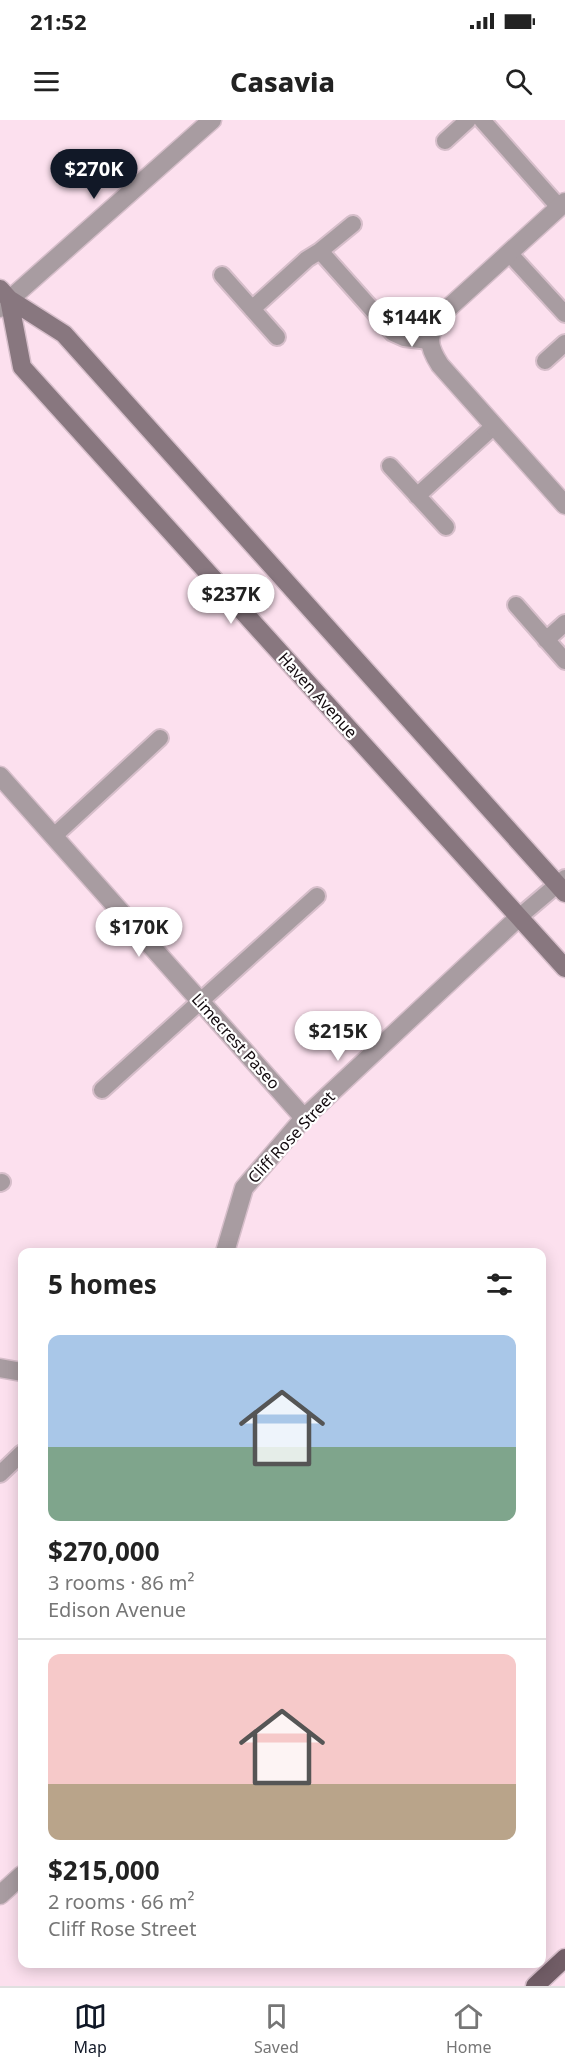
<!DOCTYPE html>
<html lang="en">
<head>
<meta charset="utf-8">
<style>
  :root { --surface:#fff; --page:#f6f6f6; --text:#222; --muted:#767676; --line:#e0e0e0; --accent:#111827 }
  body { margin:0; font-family:"Noto Sans",sans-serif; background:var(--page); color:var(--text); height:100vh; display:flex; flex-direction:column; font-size:22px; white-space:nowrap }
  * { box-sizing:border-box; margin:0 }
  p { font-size:20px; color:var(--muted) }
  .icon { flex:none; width:33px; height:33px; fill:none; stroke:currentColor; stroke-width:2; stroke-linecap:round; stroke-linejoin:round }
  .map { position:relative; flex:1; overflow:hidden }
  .panel { position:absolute; left:18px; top:1128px; width:528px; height:720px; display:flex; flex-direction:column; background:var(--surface); border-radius:12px; box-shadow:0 3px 15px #0003 }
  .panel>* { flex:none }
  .price { position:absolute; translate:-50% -51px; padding:0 14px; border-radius:21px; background:#fff; color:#222; font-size:20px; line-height:39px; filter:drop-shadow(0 2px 3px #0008) }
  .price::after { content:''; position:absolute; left:50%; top:36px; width:18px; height:14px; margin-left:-9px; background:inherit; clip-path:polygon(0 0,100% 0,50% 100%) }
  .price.on { background:var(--accent); color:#fff }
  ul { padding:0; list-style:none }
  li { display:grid; align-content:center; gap:12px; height:318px; padding:0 30px }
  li+li { border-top:2px solid var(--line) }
  li span { display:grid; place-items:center; height:186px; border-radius:12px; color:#555 }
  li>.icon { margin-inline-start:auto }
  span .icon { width:108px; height:108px; fill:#fffc; stroke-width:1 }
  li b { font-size:26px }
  h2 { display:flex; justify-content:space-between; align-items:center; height:72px; padding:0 30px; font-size:26px }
  .status { display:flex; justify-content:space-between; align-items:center; height:42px; padding:0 30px; background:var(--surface); direction:ltr }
  .status svg { height:16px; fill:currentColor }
  header { display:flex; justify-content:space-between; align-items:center; height:78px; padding:0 30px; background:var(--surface); font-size:27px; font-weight:800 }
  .tab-bar { display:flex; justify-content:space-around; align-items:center; height:84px; border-top:2px solid var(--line); background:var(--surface); font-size:16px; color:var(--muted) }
  .tab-bar a { display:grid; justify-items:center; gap:3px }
  .tab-bar .on { color:var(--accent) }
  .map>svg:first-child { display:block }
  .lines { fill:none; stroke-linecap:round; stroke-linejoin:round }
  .lane-casing { stroke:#d6beca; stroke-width:20 }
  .street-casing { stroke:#d6beca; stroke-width:21 }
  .secondary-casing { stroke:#d6beca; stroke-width:21 }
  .primary-casing { stroke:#d6beca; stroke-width:21 }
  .lane { stroke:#a89ca1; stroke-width:16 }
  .street { stroke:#a89ca1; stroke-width:18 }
  .secondary { stroke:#88777f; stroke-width:18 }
  .primary { stroke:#715d66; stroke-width:18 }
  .labels { text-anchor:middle; stroke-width:4.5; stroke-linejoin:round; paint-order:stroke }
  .street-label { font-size:16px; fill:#11090d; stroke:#fff }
</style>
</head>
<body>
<div class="status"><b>21:52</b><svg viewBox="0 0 49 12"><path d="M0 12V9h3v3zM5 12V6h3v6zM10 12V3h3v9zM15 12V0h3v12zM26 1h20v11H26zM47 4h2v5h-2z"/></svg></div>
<header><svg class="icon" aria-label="menu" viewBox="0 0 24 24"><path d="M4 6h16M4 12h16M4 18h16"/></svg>Casavia<svg class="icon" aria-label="search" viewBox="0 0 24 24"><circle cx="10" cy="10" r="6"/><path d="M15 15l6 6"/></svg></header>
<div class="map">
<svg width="565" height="1866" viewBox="0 0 565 1866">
  <rect width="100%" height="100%" fill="#fce0ee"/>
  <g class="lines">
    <defs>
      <path id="lane" d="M482,0L559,87
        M445,21L468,0
        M320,131L393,213L404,218L429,221
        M509,133L565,194
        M222,155L277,217
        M252,189L307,139L320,131L353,104
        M545,241L565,223
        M390,346L446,407
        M417,376L494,306
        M516,485L565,541
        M546,520L565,503
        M54,716L160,618
        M519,797L565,758
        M102,970L317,776
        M0,1063L2,1062
        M0,1354L22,1333"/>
      <path id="street" d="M565,82L443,193C428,214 425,222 440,245L565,385
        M0,188L212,0
        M0,656L304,998
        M225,1132L244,1068L304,998L519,797
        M0,1248L22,1252
        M0,1775L22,1755"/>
      <path id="secondary" d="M0,169L9,179L64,214L565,773
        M9,179L22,247L565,848"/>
      <path id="primary" d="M535,1866L565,1838"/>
    </defs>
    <use href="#lane" class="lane-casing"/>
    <use href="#street" class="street-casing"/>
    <use href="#secondary" class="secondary-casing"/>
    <use href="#primary" class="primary-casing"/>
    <use href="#lane" class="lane"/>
    <use href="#street" class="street"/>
    <use href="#secondary" class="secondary"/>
    <use href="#primary" class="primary"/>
  </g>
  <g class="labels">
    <g class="street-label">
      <text transform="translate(318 575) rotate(48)" y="6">Haven Avenue</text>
      <text transform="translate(236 921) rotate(48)" y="6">Limecrest Paseo</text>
      <text transform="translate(291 1017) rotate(-47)" y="6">Cliff Rose Street</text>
    </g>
  </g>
</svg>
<b class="price on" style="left:94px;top:80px">$270K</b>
<b class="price" style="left:412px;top:228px">$144K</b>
<b class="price" style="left:231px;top:505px">$237K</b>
<b class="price" style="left:139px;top:838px">$170K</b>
<b class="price" style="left:338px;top:942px">$215K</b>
<section class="panel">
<h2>5 homes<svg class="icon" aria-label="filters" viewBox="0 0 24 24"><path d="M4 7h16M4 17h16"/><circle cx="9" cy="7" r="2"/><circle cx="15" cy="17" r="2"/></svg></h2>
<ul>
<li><span style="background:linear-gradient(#a9c7e8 60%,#7fa58c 0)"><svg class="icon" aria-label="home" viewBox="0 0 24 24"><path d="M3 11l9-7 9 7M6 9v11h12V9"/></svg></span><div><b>$270,000</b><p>3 rooms · 86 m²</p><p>Edison Avenue</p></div></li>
<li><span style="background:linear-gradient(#f6c9c9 70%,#b9a48a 0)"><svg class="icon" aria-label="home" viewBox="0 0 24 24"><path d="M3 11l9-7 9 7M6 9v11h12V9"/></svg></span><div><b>$215,000</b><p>2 rooms · 66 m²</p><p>Cliff Rose Street</p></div></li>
</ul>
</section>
</div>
<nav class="tab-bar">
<a class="on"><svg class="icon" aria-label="map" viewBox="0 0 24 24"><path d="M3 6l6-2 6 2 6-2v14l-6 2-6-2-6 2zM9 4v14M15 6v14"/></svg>Map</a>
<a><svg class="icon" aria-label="saved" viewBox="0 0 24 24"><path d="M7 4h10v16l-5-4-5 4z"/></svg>Saved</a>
<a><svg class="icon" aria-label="home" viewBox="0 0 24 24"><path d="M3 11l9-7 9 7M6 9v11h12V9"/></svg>Home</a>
</nav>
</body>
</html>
